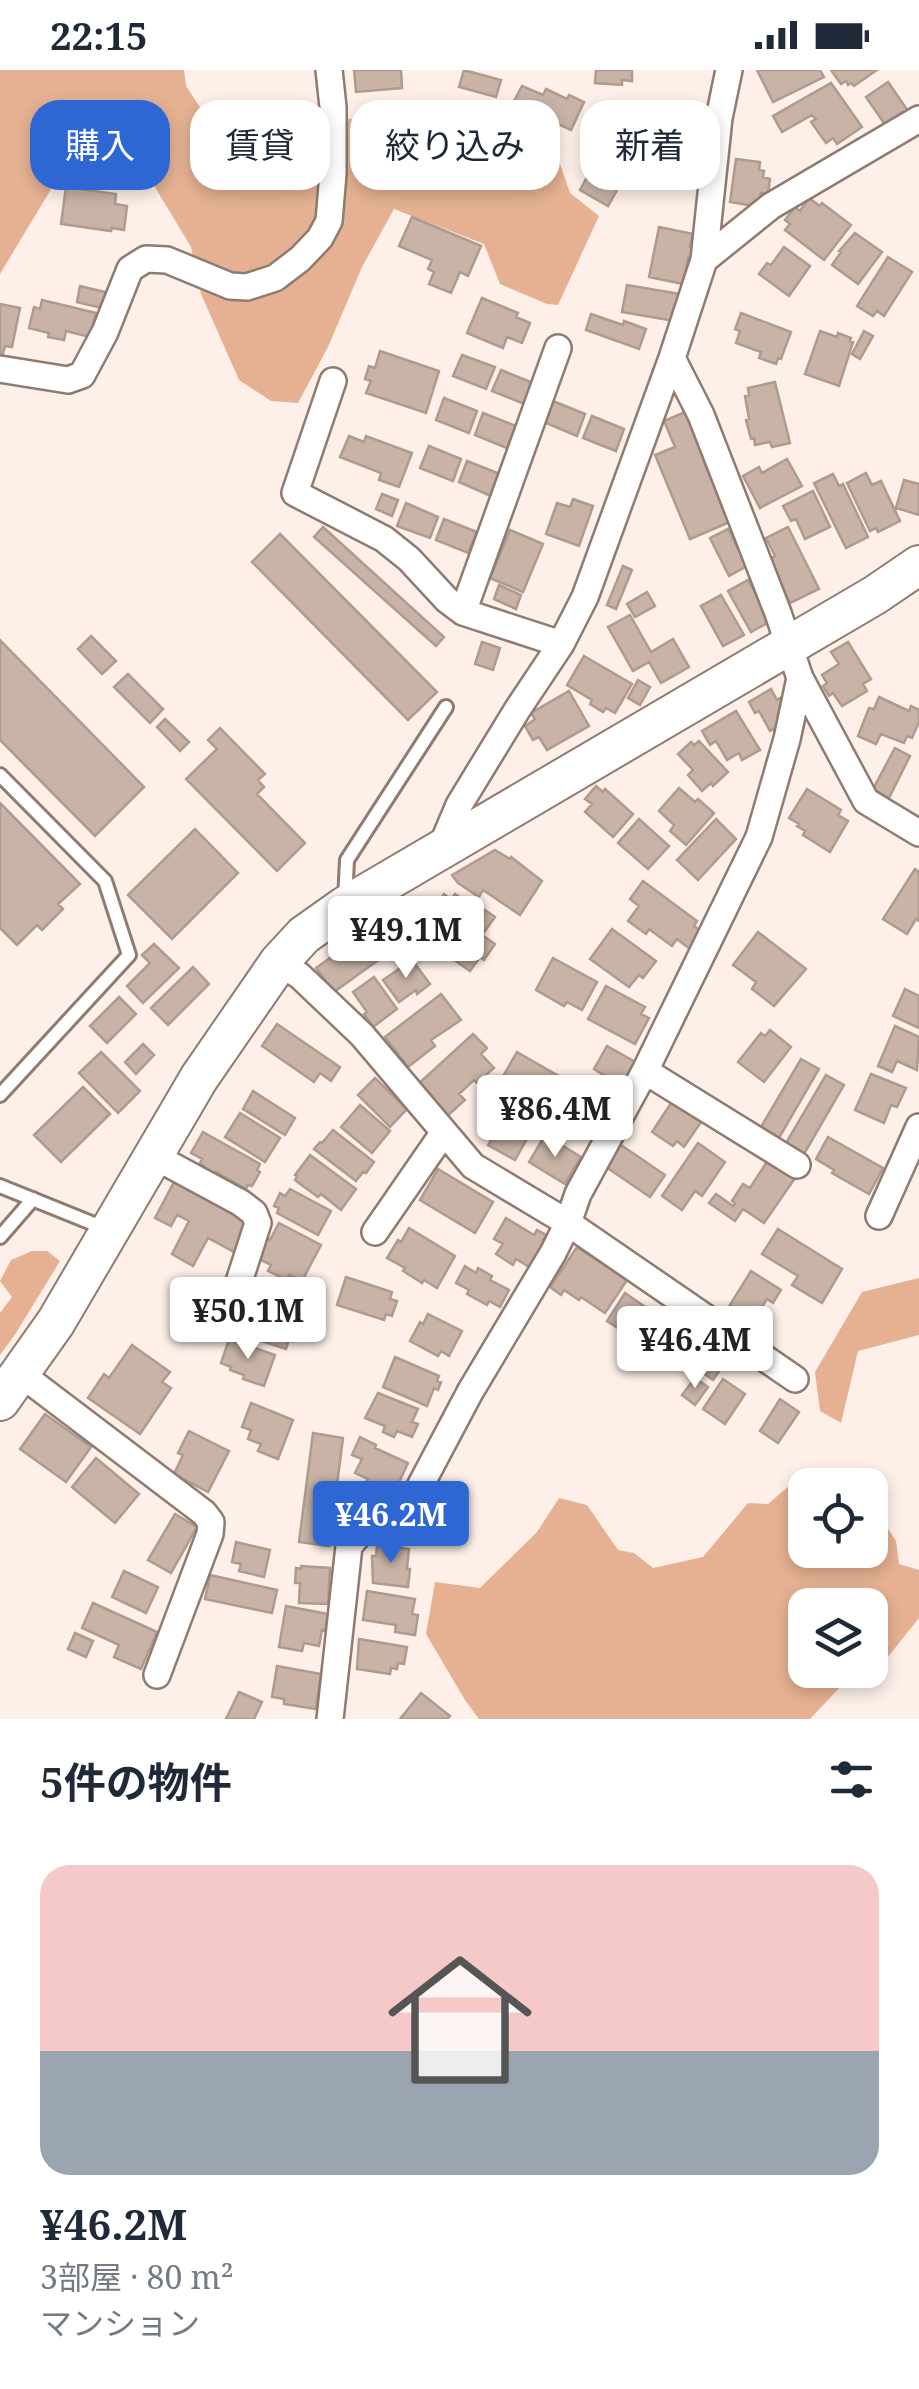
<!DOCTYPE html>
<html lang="ja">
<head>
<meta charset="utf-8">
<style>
  :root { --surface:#fff; --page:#f6f6f7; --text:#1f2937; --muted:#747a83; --accent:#2e66d4 }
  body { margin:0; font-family:"Noto Serif","Noto Sans JP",serif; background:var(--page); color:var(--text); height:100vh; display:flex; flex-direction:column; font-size:38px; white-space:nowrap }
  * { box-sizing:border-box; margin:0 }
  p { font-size:32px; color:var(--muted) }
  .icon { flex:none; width:55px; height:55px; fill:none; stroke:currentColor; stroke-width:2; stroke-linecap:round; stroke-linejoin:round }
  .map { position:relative; height:1649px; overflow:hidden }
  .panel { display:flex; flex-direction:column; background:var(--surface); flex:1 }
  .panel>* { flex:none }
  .banner { position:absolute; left:30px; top:30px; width:860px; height:90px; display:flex; gap:20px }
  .controls { position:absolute; left:788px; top:1398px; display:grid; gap:20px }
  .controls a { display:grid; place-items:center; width:100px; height:100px; border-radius:20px; background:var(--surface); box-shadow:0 5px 15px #0003; font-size:50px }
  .price { position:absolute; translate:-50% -85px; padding:0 22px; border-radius:10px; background:#fff; color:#222; font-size:32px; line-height:65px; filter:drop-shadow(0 2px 5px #0008) }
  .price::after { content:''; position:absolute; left:50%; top:60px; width:30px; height:22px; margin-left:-15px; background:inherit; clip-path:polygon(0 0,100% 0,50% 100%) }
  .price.selected { background:var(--accent); color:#fff }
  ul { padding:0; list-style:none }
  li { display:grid; align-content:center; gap:20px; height:530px; padding:0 40px }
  li span { display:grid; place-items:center; height:310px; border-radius:30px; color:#555 }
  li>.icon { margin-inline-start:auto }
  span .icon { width:180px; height:180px; fill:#fffc; stroke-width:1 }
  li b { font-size:42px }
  h2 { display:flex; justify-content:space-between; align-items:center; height:120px; padding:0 40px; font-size:42px }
  .tag { padding:0 35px; border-radius:30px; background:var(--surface); box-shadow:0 5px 15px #0003; font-size:35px; line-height:90px }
  .tag.selected { background:var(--accent); color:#fff }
  .status { display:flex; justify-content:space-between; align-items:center; height:70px; padding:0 50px; background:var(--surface); direction:ltr }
  .status svg { height:28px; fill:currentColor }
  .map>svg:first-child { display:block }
  .forest { fill:#e5b192; fill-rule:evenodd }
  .building { fill:#c8b3a6; stroke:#af9a8e; stroke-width:2.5 }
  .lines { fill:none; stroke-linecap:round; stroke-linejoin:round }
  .lane-casing { stroke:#8f7b6f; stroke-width:18 }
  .street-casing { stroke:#8f7b6f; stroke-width:30 }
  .secondary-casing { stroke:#8f7b6f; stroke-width:42 }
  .lane { stroke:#fff; stroke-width:12 }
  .street { stroke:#fff; stroke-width:25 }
  .secondary { stroke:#fff; stroke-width:38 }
</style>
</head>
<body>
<div class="status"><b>22:15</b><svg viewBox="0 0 49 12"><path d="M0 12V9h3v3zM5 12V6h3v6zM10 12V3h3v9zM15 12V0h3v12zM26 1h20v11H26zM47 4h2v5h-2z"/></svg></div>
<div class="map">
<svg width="919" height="1649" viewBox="0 0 919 1649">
  <rect width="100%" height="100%" fill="#fef0e8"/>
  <path class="forest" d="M0,0H184L186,16L205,45L236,58L302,46L355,49L425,42L462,48L558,88L570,123L599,146L558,235L547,234L500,214L484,174L394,139L362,197L328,277L298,333L271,331L239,310L201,224L191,177L153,114L127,106H59L0,204Z
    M32,1181H47L60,1191L16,1263L0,1285V1243L12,1227L0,1211L11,1190Z
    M919,1208V1265L858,1281L841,1353L820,1341L815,1302L862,1222Z
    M823,1405L834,1415H805V1480H870V1452L887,1457L896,1471L899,1494L919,1500V1548L875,1603L842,1615L810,1649H479L465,1630L426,1564L435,1512L480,1518L537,1462L559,1428L587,1435L618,1480L634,1483L653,1498L703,1487L748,1433L768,1434L789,1416ZM870,1535V1600H805V1535Z"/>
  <path class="building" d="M354,0H401L402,18L356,22Z
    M464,0L501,10L496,27L459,17Z
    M596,0H632V11L622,10V15L595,13Z
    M757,0H820L824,7L773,32Z
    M831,0H877L854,16L851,13L848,15L846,11L841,14Z
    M888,12L908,41L886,56L866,27Z
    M831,13L862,57L837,74L833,68L826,73L811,52L816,49L812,45L782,62L773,46Z
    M522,16L543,25L546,19L567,29L569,25L584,32L571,60L513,33Z
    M668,53L710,60L706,86L698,84L695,103L650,95L656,58L660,59L661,55L667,56Z
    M736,89L760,92L759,100L764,101L763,107L770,109L768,124L761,123L760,132L754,131V136L730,132Z
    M605,95L625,106L608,136L580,120L593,96L602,102Z
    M641,95L665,100L663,111L639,107Z
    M66,117L116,124L115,134L127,136L124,160L112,158L111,161L61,154Z
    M809,128L820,136L822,133L851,155L824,190L785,160L790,154L785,150L795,137L800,141Z
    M412,147L481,176L468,206L460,202L451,223L429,214L434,202L428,199L432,190L399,176Z
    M659,157L693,164L690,177L698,178L695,189L688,188L683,214L649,207Z
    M855,163L882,182L858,214L832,195L841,182L839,181Z
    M784,177L810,196L789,226L759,204L767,193L771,195Z
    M888,187L912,202L884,246L877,241L873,246L857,236Z
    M627,215L680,224L675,251L622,242Z
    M80,216L109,223L106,239L77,232Z
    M482,228L518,243L516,247L530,253L522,273L507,267L503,278L467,263Z
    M42,230L96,243L90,267L66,261L64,270L48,267L49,263L29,258L34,237L40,239Z
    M0,234L20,238L12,277L5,276L2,287L0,286Z
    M741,243L791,262L781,289L778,288L776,294L759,288L761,282L736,273L740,261L735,259Z
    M591,244L623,255L624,251L646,259L639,279L586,260Z
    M820,261L837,267L838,263L851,268L850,271L853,272L839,316L805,304Z
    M864,261L873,266L860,289L852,284Z
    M380,281L439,301L426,343L366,323L371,311L365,309L369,296L375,298Z
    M462,285L495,297L486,319L453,306Z
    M501,300L533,313L525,334L492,321Z
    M775,312L790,373L772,377L770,372L755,375L754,368L751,369L746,350L749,349L745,326L749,325L748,318Z
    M444,328L477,341L469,363L436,350Z
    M553,331L585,344L577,366L544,352Z
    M688,341L709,390L704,392L720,429L723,428L732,451L690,469L655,385L675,377L664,351Z
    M483,343L516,356L507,378L475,365Z
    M592,346L624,359L616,381L583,368Z
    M349,366L364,372L366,366L412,383L399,417L379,410L381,403L340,387Z
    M429,376L461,389L453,411L420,398Z
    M787,389L802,416L760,438L743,406L759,397L762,403Z
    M467,391L500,404L491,426L459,412Z
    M866,403L872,415L881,411L900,451L878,462L876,458L870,461L847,413Z
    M833,404L839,416L843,414L868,467L846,478L814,413Z
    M904,410L919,414V445L896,438Z
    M813,421L830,457L805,469L796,449L791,451L783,436Z
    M382,424L398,430L392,446L376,439Z
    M573,429L593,436L579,476L546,464L557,433L570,437Z
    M406,433L438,447L430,468L397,456Z
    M444,449L477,462L468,483L436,470Z
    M323,457L444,567L436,576L314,467Z
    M788,457L819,519L790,533L768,489L775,486L766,468Z
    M728,459L747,496L729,506L710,468Z
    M510,460L543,474L523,522L490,508Z
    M280,464L437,622L408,650L252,492Z
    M623,496L632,500L616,539L607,535Z
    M748,510L771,551L751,562L728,521Z
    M499,515L521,525L516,539L494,529Z
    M647,522L655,536L635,547L627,534Z
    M721,525L744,565L723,576L701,536Z
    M630,545L651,582L673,569L689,597L661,613L649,592L633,601L608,557Z
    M91,566L116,591L102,604L78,579Z
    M0,570L144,717L95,766L0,670Z
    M482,572L500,578L493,600L475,594Z
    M848,572L871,609L863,614L867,621L842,636L833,623L829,626L823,616L827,613L822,605L839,594L831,582Z
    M584,586L632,614L615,643L606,638L603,642L590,634L592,630L567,615Z
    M128,604L163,639L150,653L114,617Z
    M638,610L650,617L640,635L628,628Z
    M771,619L777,630L780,628L787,641L776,664L773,659L770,661L759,641L755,643L749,632Z
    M569,621L589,656L547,680L539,667L533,670L525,656L535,649L531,643Z
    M879,627L909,641L911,636L919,640V652L912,668L907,666L904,673L881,664L876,674L858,666L869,638L874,639Z
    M736,641L760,680L742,690L739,683L727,690L716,671L710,675L702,661Z
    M165,649L189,672L180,681L157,657Z
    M220,658L265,704L258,710L264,717L257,724L305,773L277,801L186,709L217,679L208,670Z
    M699,671L728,702L713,716L711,713L702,721L688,705L693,700L678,684L691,672L694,675Z
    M895,678L910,686L889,728L873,719Z
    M596,716L603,722L605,719L633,744L613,767L585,742L592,734L585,729Z
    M679,718L695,732L698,729L714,743L686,775L670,761L674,755L659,741Z
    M807,719L841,740L838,745L848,751L830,782L803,765L805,761L797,756L799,754L789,748Z
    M0,733L80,814L58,834L63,839L42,860L37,855L17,875L0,858Z
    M639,749L669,776L648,799L618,773Z
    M716,749L736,769L698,810L677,790Z
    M195,759L238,803L172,869L128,825Z
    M495,780L510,789L511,787L542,811L520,845L483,820L479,827L458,813L452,805Z
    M915,799L919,802V851L916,849L907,864L883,849Z
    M643,811L697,851L694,856L703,862L690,879L677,869L672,876L649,859L646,864L628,851L639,836L630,829Z
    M444,824L451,830L455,824L477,839L479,836L495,847L482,865L495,874L484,890L480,887L470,901L450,887L458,875L425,852Z
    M612,859L656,891L643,908L639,905L629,917L590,889Z
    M758,862L806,899L774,936L752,919L756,912L733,895Z
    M359,867L377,891L334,922L316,898Z
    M154,874L179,898L143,933L127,916L150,893L142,885Z
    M553,888L597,912L582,940L567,932L564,936L536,920Z
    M412,890L430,914L417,924L416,920L399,932L383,910Z
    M193,897L209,914L168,955L151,938Z
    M374,907L397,939L373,957L364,944L367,942L353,922Z
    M606,916L645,937L641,944L649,948L635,974L588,949Z
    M905,919L919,926V958L893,946Z
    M441,924L461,950L431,970L435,976L408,997L385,967Z
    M119,927L136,944L107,973L90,956Z
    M277,954L340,997L331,1011L320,1003L314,1012L262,976Z
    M895,956L919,967L917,1000L897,991L892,1002L878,996Z
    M770,960L791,977L764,1012L738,992L761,963L765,966Z
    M473,964L487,978L481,984L494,998L477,1013L474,1010L459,1024L465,1030L446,1047L417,1015Z
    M143,974L154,985L136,1004L125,992Z
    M607,976L637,993L623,1017L594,999Z
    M101,982L140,1021L118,1043L79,1003Z
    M517,982L562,1008L547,1034L502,1008Z
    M801,989L819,999L779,1068L761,1057Z
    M871,1004L906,1018L897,1037L891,1035L884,1053L855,1040Z
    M826,1005L844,1015L804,1084L786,1073Z
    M375,1008L407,1039L390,1057L358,1025Z
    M569,1008L612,1033L597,1059L554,1034Z
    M83,1017L110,1044L61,1092L34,1065Z
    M253,1021L295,1048L285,1065L243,1039Z
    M675,1027L697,1042L693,1047L701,1052L684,1077L677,1071L673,1076L652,1062Z
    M360,1035L390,1061L372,1083L341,1057Z
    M495,1037L533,1058L515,1090L488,1075L492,1069L481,1062Z
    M240,1043L280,1068L265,1092L225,1067Z
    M333,1060L374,1092L366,1103L363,1102L356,1111L314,1079L320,1072L322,1073Z
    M203,1062L260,1094L257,1100L260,1102L252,1116L248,1115L246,1119L216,1102L214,1106L202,1100L204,1096L200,1093L202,1089L191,1083Z
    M545,1065L581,1087L565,1114L529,1092Z
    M828,1067L883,1098L869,1124L832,1103L834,1100L816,1089Z
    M698,1073L725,1092L702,1126L695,1121L682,1140L662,1126Z
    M621,1075L665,1105L650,1127L606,1097Z
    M310,1085L356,1119L341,1140L321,1124L318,1127L295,1110L297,1106L295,1105Z
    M768,1090L795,1108L764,1153L743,1139L735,1151L709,1133L716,1124L733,1136L735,1133L732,1131L743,1114L750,1118Z
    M438,1099L493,1132L475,1163L420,1130Z
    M174,1112L251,1153L236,1183L208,1168L193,1196L172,1184L189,1151L177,1145L171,1156L155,1148Z
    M290,1119L331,1141L318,1165L277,1143L279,1138L274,1136L280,1123L285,1126Z
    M506,1148L534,1165L537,1160L546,1165L543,1170L547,1172L531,1198L516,1189L513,1195L496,1184L503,1174L494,1169Z
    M279,1153L321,1175L302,1211L289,1205L287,1210L268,1201L271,1195L255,1187L266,1168L270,1170Z
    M409,1158L455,1186L437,1218L424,1210L422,1213L403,1201L405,1198L387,1188L398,1170L401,1172Z
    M778,1159L842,1199L822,1233L792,1215L798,1206L762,1184Z
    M577,1177L627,1210L605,1243L581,1227L579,1230L564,1220L561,1225L550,1217Z
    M465,1196L476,1203L478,1198L492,1206L490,1210L509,1220L500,1237L489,1231L487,1235L467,1224L469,1220L456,1213Z
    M751,1201L781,1220L773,1233L767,1229L760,1240L765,1242L759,1251L755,1248L749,1257L737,1250L740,1245L728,1238Z
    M346,1207L392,1222L390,1229L397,1231L392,1246L386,1244L384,1250L337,1235Z
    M625,1223L647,1238L645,1241L659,1251L646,1272L631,1262L629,1265L607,1251Z
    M247,1227L269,1234L270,1229L290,1235L284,1249L287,1250L284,1259L291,1262L286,1279L258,1270L260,1265L237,1257Z
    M428,1244L462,1261L449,1286L441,1281L438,1286L410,1271L420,1252L423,1254Z
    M689,1254L718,1275L711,1284L724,1294L713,1310L671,1280Z
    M229,1269L275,1285L264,1316L243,1309L244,1305L230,1300L231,1297L221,1293Z
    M132,1275L170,1302L162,1312L171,1318L140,1364L88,1328L104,1304L109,1308Z
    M395,1287L439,1306L437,1311L441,1312L438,1320L434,1318L427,1336L383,1317Z
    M695,1308L708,1317L695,1335L682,1325Z
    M723,1309L745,1324L725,1354L703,1339Z
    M378,1323L418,1339L412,1352L418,1354L412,1367L397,1361L394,1367L383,1362L385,1356L365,1348Z
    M780,1329L799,1342L778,1373L760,1361Z
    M251,1333L293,1350L278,1389L258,1381L261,1374L248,1369L251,1360L242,1357Z
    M45,1344L91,1377L66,1412L20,1379Z
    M189,1361L229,1381L208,1422L174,1404L183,1385L178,1383Z
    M313,1363L343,1368L329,1476L299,1472Z
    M360,1367L376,1375L375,1378L408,1393L393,1425L366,1413L368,1409L355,1403L362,1389L352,1385Z
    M96,1388L139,1424L115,1453L72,1417Z
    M175,1444L197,1457L171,1503L148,1490Z
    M236,1472L270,1480L264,1507L239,1501L241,1494L232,1492Z
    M377,1475L409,1479L407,1499H410L408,1517L373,1513L372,1486H376Z
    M301,1496L330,1498L328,1534L299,1533L300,1513H295L296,1498L301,1499Z
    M124,1501L158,1517L146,1543L112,1527Z
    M210,1505L277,1520L272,1543L205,1529Z
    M367,1521L415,1529L412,1544L418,1545L415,1565L395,1562L396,1555L363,1550Z
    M93,1533L157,1562L141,1599L114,1587L119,1575L82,1558Z
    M286,1536L328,1544L325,1561L322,1560L319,1576L304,1573L302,1581L279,1577Z
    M75,1563L93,1571L86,1587L68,1579Z
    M359,1569L407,1577L404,1594L398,1593L397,1599L391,1598L390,1604L357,1599Z
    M277,1596L321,1604L316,1639L284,1634V1629L272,1627Z
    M239,1622L262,1632L254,1649H226Z
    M421,1623L450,1646L447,1649H400Z"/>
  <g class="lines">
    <defs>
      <path id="lane" d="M0,705L105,811L129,885L0,1025
        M345,830L347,790L446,637
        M0,1116L104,1158
        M0,1167L33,1129"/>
      <path id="street" d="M704,190L771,136L919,49
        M672,288L701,345L778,543L800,608L866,731L919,763
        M0,299L68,310L82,305L105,262L130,199L146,189L167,190L230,216L247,217L275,208L300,189L320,168L329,151L333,104V37L329,0
        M333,311L295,423L384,469L409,489L447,530L463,542L561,574
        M463,542L558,278
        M440,780L459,735L517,640L561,574L585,527L672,288L704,190L719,48L729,0
        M279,892L300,906L362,965L473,1096L568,1153L795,1309
        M645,1001L797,1095
        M154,1086L241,1133L254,1143L258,1153L226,1252
        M879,1146L919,1057
        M375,1162L444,1062
        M21,1304L204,1443L211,1452L210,1464L157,1605
        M330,1649L349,1476L362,1461L392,1443L417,1422L470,1322L553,1183L568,1153L578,1124L645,1001L759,767L787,669L800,608"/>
      <path id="secondary" d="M0,1331L56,1252L199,1008L279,892L304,865L345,836L875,525L919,495"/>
    </defs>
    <use href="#lane" class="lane-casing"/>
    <use href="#street" class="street-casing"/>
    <use href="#secondary" class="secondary-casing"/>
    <use href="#lane" class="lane"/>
    <use href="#street" class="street"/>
    <use href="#secondary" class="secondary"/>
  </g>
</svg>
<div class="controls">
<a><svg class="icon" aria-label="locate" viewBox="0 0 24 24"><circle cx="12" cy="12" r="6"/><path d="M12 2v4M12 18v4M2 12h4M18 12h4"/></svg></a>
<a><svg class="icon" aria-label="layers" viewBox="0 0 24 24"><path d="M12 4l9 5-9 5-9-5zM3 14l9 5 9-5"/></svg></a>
</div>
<b class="price" style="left:406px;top:911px">¥49.1M</b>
<b class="price" style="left:555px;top:1090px">¥86.4M</b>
<b class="price" style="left:248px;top:1292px">¥50.1M</b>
<b class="price" style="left:695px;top:1321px">¥46.4M</b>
<b class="price selected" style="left:391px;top:1496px">¥46.2M</b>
<div class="banner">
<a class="tag selected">購入</a>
<a class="tag">賃貸</a>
<a class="tag">絞り込み</a>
<a class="tag">新着</a>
</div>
</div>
<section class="panel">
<h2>5件の物件<svg class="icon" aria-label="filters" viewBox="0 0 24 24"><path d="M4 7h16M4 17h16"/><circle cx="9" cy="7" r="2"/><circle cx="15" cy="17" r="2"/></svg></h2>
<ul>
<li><span style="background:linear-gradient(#f6c9c9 60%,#9aa5b1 0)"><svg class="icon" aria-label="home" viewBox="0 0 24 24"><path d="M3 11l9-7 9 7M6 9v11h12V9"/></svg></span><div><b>¥46.2M</b><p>3部屋 · 80 m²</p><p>マンション</p></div></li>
</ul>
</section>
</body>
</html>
